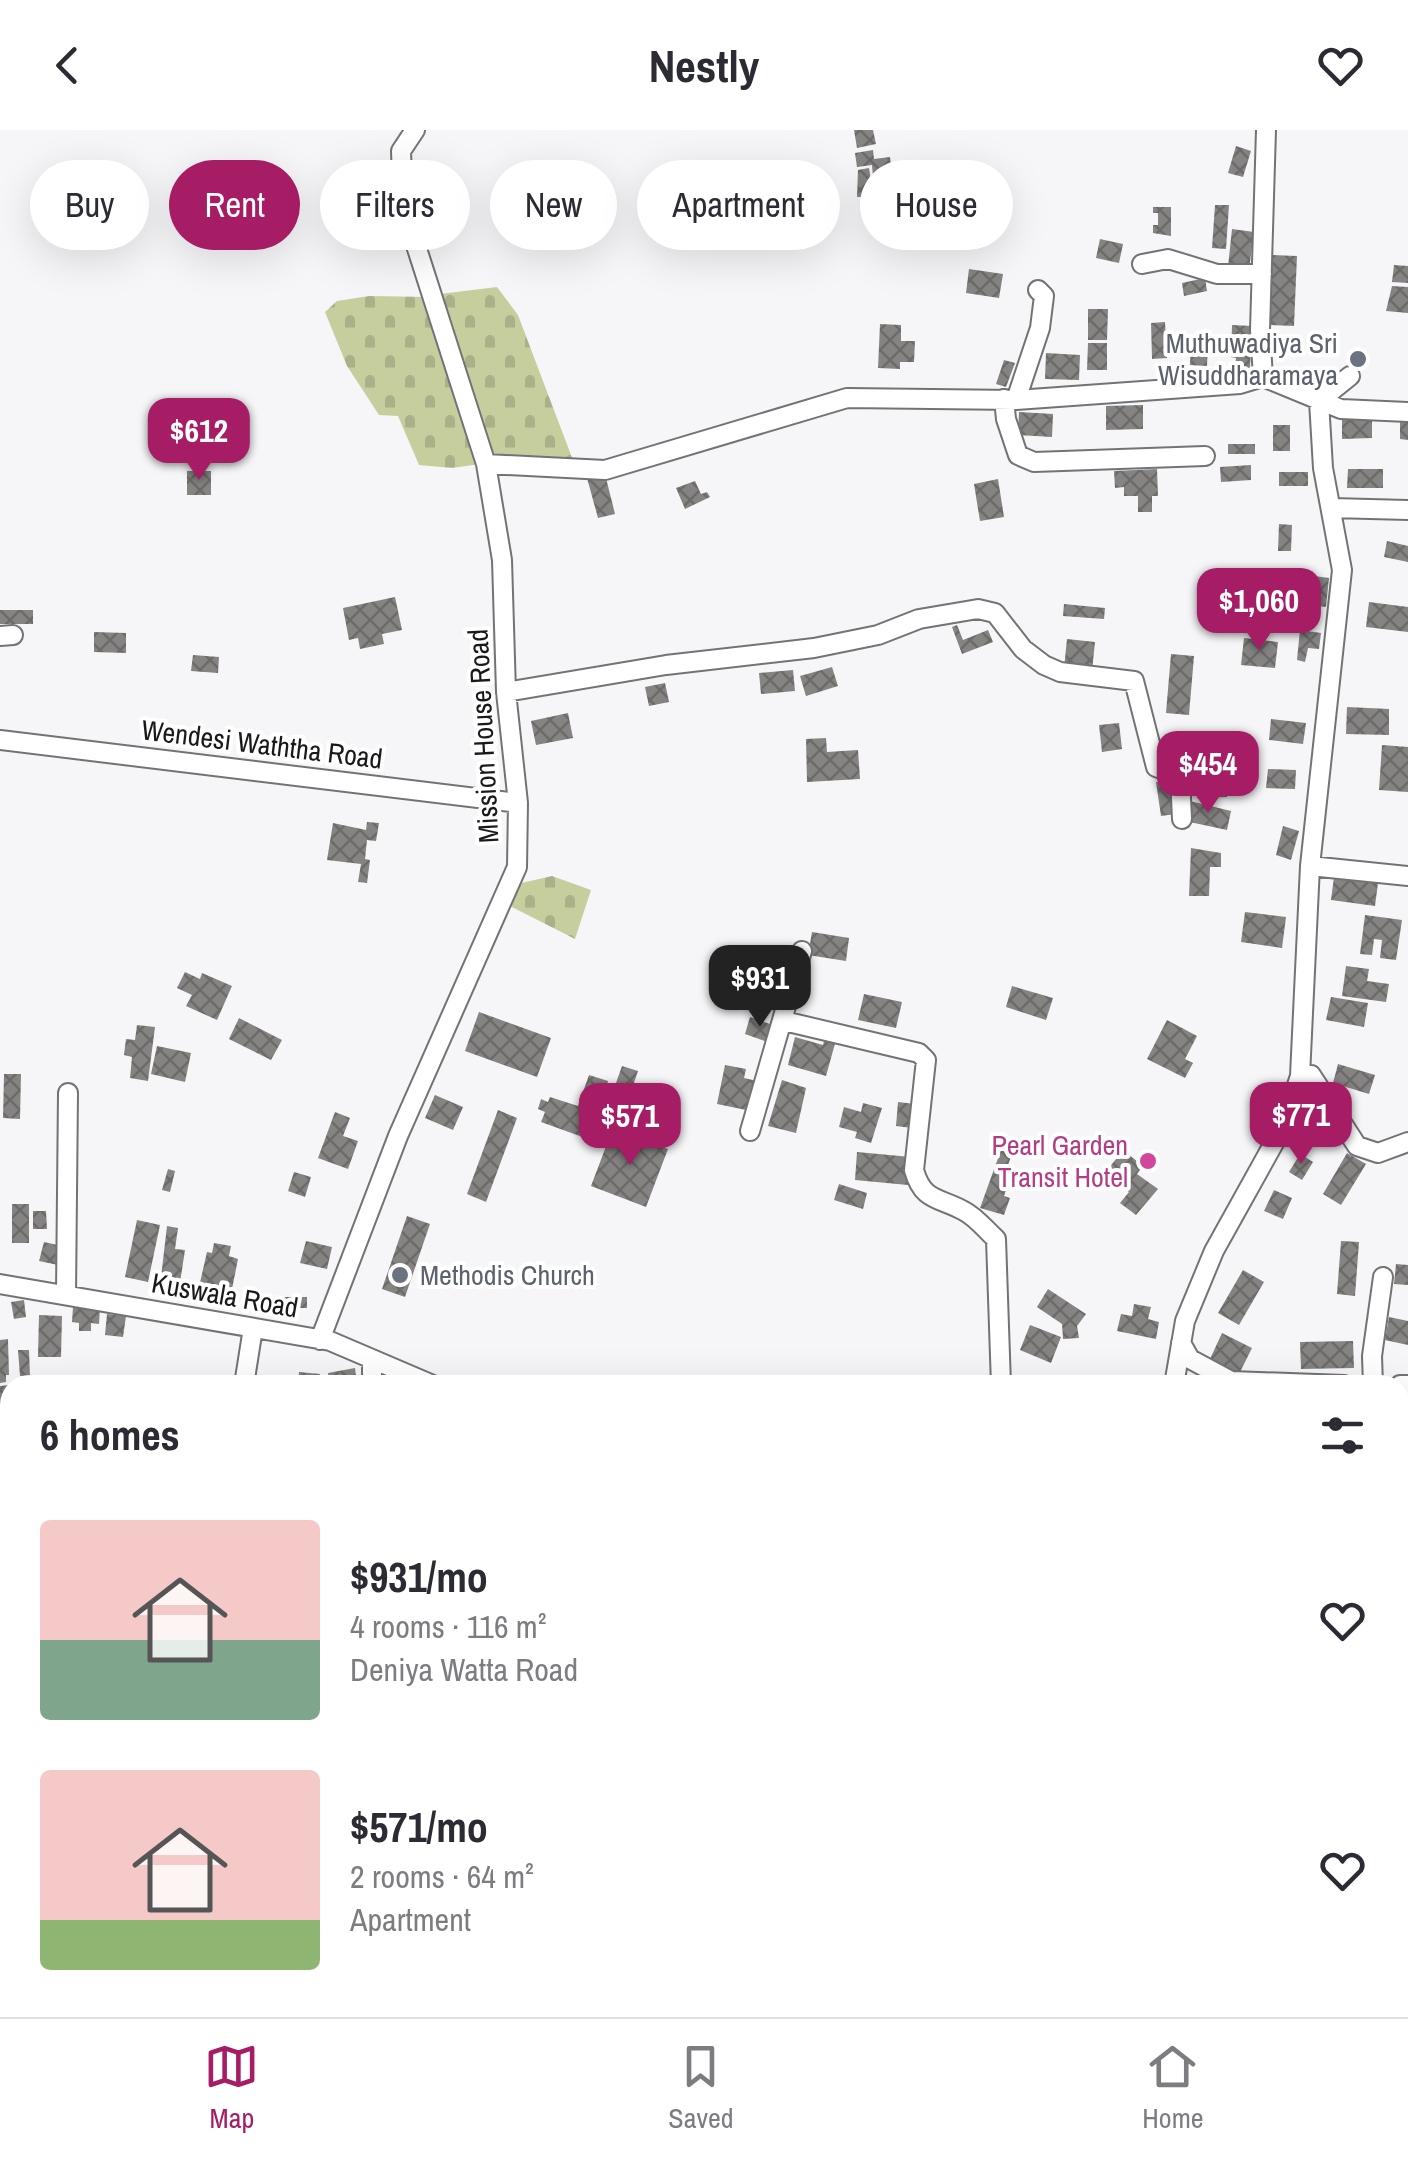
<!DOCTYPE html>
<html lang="en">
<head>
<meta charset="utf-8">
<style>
  :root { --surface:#fff; --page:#f2f2f3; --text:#2b2b33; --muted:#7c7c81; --line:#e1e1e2; --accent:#a61d65 }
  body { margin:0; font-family:"Archivo Narrow",sans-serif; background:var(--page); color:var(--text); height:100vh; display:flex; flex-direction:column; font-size:38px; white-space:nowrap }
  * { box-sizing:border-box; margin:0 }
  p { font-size:32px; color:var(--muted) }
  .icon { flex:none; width:55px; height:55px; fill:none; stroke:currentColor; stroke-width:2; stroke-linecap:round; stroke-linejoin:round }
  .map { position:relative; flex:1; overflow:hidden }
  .details { position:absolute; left:0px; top:1245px; width:1410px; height:642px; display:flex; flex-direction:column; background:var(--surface); border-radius:30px 30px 0 0; box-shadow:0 10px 40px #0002 }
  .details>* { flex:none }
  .top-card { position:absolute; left:30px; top:30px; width:1350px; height:90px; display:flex; gap:20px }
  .price { position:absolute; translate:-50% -85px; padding:0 22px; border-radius:20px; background:var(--accent); color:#fff; font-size:32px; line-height:65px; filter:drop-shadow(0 2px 5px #0008) }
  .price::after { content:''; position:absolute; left:50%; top:60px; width:30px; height:22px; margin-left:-15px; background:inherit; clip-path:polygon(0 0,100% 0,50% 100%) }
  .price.on { background:#222; color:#fff }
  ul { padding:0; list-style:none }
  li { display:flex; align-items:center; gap:30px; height:250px; padding:0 40px }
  li span { display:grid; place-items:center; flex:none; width:280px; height:200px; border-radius:10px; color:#555 }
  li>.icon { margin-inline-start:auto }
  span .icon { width:120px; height:120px; fill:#fffc; stroke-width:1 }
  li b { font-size:42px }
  h2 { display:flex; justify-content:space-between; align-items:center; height:120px; padding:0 40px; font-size:42px }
  .tag { padding:0 35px; border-radius:45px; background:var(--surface); box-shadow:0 10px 40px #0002; font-size:35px; line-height:90px }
  .tag.on { background:var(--accent); color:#fff }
  header { display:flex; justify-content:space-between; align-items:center; height:130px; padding:0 40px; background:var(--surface); font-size:45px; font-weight:700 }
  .tab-bar { display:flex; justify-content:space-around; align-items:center; height:140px; border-top:2px solid var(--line); background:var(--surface); font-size:28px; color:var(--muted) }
  .tab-bar a { display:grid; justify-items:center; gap:5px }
  .tab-bar .on { color:var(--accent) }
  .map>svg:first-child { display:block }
  .cemetery { fill:url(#cemetery-stones) }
  .building { fill:url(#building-cross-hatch) }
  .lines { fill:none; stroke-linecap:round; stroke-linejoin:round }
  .minor-casing { stroke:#727375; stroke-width:22 }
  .minor { stroke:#fff; stroke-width:18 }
  .worship-dot { fill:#6b7280; stroke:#fff; stroke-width:4 }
  .hotel-dot { fill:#d1479c; stroke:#fff; stroke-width:4 }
  .labels { text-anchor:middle; stroke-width:8; stroke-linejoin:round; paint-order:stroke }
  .worship-label { font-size:28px; fill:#5b616d; stroke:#fff; text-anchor:end }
  .street-label { font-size:28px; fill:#19191a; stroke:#fff }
  .hotel-label { font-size:28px; fill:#b23c85; stroke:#fff; text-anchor:end }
</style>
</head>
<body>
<header><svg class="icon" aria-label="back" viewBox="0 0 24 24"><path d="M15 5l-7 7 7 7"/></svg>Nestly<svg class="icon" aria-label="heart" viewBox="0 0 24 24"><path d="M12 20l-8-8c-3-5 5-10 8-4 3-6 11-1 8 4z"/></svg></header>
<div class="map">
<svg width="1408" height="1887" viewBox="0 0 1408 1887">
  <defs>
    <pattern id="cemetery-stones" width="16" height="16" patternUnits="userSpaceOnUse" patternTransform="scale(2.5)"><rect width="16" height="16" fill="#c6ce9e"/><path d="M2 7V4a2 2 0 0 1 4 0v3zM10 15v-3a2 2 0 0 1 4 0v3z" fill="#aab088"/></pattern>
    <pattern id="building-cross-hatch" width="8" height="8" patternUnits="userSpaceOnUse" patternTransform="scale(2.5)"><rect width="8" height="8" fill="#868482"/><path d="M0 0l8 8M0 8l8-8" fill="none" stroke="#6d6b6a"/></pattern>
  </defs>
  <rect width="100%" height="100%" fill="#f6f6f9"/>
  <path class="cemetery" d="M497,157L518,185L574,333L493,327L440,164Z
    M369,166L430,167L480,334L452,338L419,335L398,286L379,285L347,236L325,182L337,171Z
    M552,746L591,760L575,809L508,775L517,754Z"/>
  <path class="building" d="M854,0H873L876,14L857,18Z
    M1236,16L1251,21L1243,47L1228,43Z
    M873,20L874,29L890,27L892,45L873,47L872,35L857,37L855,23Z
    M869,38L871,50H883L880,80H867V67H857L858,40Z
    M1215,75H1229L1226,119L1212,118Z
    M1153,77H1171V106L1153,103V95H1158V83H1153Z
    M1232,99L1254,102L1249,140L1228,137Z
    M1100,109L1123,114L1119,133L1096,128Z
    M1272,125L1297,126L1294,196L1268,195Z
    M1394,135L1408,136V153L1392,152Z
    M969,139L1003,144L999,168L966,163Z
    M1205,148L1207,161L1184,166L1182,153Z
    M1392,156L1408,157V183L1386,181Z
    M1088,179H1108L1107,210H1088Z
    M1165,192L1167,228L1152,229L1151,193Z
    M880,194L901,195V211H915L914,232H900V239L878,238Z
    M1232,195L1252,196L1250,238H1235L1236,228L1231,227Z
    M1191,212L1208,213L1207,236L1190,235Z
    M1088,213H1107V240H1087Z
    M1046,223L1080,225L1079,250L1045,249Z
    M1004,230L1015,233L1006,257L996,254Z
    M1143,275V299L1106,300V276Z
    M1019,282L1053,284L1052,307L1018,305Z
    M1400,284H1408V310L1400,309Z
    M1372,287V308L1342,309V289Z
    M1273,295H1290V321H1273Z
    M1228,314H1255V324H1228Z
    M1251,335V350L1221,352L1220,337Z
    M1157,339L1158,366H1152V382H1138V366H1124V357L1115,358L1114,341Z
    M1348,339H1383V358H1347Z
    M187,341H211V365H187Z
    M1279,342H1308V356H1279Z
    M605,344L615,384L598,388L587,348Z
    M998,349L1004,387L980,391L974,354Z
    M695,351L701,364L707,362L710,367L685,379L676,358Z
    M1279,394L1292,395L1291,421H1278Z
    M1387,411L1408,416V432L1384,427Z
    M1314,446L1329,448L1326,477L1311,475Z
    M1269,452L1270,480L1247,481L1246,453Z
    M395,467L402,500L382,504L384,514L360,519L358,508L349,510L343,478Z
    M1369,472L1408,477V502L1366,497Z
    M1064,474L1105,478L1104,489L1063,486Z
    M0,480H33V494H0Z
    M957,495L963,510L988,500L993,512L962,524L952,497Z
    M1300,500L1321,503L1319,519L1308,518L1305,532L1297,530Z
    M94,502L126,503V523L94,522Z
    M1244,508L1278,512L1275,538L1241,535Z
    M1067,509L1095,512L1092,541L1064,538Z
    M1171,524L1194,526L1189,585L1166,583Z
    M193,525L219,527L218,543L191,541Z
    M832,537L838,556L806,566L800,546Z
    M793,540L795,561L761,564L759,543Z
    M665,553L669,572L649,576L645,557Z
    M1347,577L1389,579V605L1346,604Z
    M568,583L573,608L536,615L531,591Z
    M1271,589L1306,593L1303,614L1269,610Z
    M1119,593L1122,619L1102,622L1099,595Z
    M826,608L827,622L858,620L860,649L807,652L806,609Z
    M1172,610L1204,612L1202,635L1171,633Z
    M1382,615L1408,617V662L1379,660Z
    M1268,639L1296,640L1295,659L1266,658Z
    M1197,646H1227V667L1197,668Z
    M1172,651L1176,684L1161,686L1156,652Z
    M1190,671L1231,681L1227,700L1185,691Z
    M367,692L379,693L376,711L367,710L365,729L370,730L367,753L358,752L361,734L327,730L333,693L366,700Z
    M1283,696L1299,701L1291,730L1276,725Z
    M1191,718L1221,723V737H1210L1209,766H1189Z
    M1334,747L1378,753L1375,776L1331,770Z
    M1245,782L1286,787L1282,818L1241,812Z
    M1365,785L1402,790L1396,830L1380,828L1382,810L1374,809L1372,825L1360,824Z
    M812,802L849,808L846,831L808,825Z
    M1346,836L1369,839L1367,851L1389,854L1386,872L1342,866Z
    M185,842L200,849L202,843L232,856L217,890L186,876L192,865L177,858Z
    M1012,856L1053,868L1046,890L1006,877Z
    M864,864L902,872L896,898L858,890Z
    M1331,867L1368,873L1364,897L1326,890Z
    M479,882L551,908L537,947L465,921Z
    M750,887L776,896L770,913L745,904Z
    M239,888L282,910L271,930L229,909Z
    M1167,890L1197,906L1185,929L1193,933L1185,948L1147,929Z
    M137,895L155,897L148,951L130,948L132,927L124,925L126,909L135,910Z
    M795,907L823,915L825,907L836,910L826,946L788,935Z
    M157,916L191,923L185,952L151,944Z
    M1338,934L1375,945L1369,964L1333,953Z
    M725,935L746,939L744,948L757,951L751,981L717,974Z
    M622,936L638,941L627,973L611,967Z
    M4,944H21L20,989L3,988Z
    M589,945L608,951L588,1009L541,992L545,982L538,979L541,969L548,972L550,967L578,976Z
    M782,950L806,958L796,1003L768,996Z
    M653,954L677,963L669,986L631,971L634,964L648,969Z
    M435,965L463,977L453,1000L425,988Z
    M898,972L915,974L912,998L896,996Z
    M863,973L882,978L871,1013L855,1008L857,1002L839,997L844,977L861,982Z
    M1305,974L1325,984L1312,1008L1293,998Z
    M498,980L517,988L486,1072L467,1064Z
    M335,982L350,988L343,1006L358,1011L348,1039L318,1028Z
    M613,998L668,1019L646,1077L591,1056Z
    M1001,1020L1012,1024L1007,1038L1013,1039L1004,1066L1010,1068L1004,1085L980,1078Z
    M1123,1020L1143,1036L1137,1044L1158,1059L1136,1085L1120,1073L1129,1062L1105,1043Z
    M857,1022L911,1027L908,1055L855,1050Z
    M1347,1023L1366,1034L1341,1075L1323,1064Z
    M1300,1024L1313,1032L1302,1050L1289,1042Z
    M168,1039L175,1041L170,1062L162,1060Z
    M294,1042L311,1047L305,1067L288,1061Z
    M839,1054L867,1063L863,1079L834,1070Z
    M1274,1060L1292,1068L1283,1089L1264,1081Z
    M12,1074H29V1113H12Z
    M33,1081H46L47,1099H33Z
    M407,1086L430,1094L405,1167L382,1159Z
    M137,1090L160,1095L148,1152L125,1147Z
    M167,1096L178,1098L175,1119L185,1120L179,1159L160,1156Z
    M306,1111L332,1117L327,1139L300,1133Z
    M1341,1111L1359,1112L1355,1166L1337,1164Z
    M44,1112L62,1116L58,1135L39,1131Z
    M214,1113L231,1116L229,1126L238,1129L231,1164L199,1157L207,1122L212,1123Z
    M1396,1134L1408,1135V1155L1394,1154Z
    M1243,1140L1264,1152L1239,1195L1218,1183Z
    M1048,1159L1086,1184L1077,1196L1079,1208L1063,1209L1062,1194L1037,1177Z
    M284,1167H307V1178H284Z
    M24,1170L26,1187L14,1189L11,1172Z
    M1134,1174L1151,1177L1148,1189L1159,1192L1156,1209L1117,1201L1121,1184L1132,1186Z
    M73,1177L100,1178L99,1194L91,1193V1201H79V1193L72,1192Z
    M107,1184L126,1186L123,1207L105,1205Z
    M39,1185L62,1186L61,1227H38Z
    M1389,1187L1408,1191V1215L1385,1210Z
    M1030,1195L1061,1207L1051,1233L1020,1220Z
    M1222,1203L1252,1218L1239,1244L1210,1229Z
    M8,1209L9,1245H6V1252L0,1253V1210Z
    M1353,1211L1354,1238L1301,1239L1300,1212Z
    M18,1220H29L30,1246H20Z
    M355,1238L357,1255H329L328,1243Z
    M299,1242L320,1244V1255H298Z
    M1185,1247L1212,1252L1211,1255H1183Z
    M10,1255V1276L0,1277V1256Z
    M1405,1274L1408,1310H1400V1275Z
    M1400,1320H1408V1355H1400Z
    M1408,1408V1430H1400V1409Z
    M1400,1470H1405V1478H1408V1499H1400Z
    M1400,1541L1408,1542V1567L1400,1566Z
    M828,1878H851L856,1887H828Z
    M937,1878H964L962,1887H935Z
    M1240,1878H1261L1266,1887H1240L1236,1880Z"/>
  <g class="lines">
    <defs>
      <path id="minor" d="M1142,134L1168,129L1217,144H1262
        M1263,247L1260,200L1266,0
        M1004,269L1006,289L1018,325L1034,332L1205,326
        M1016,270L1040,198L1044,166L1038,160
        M486,334L605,340L847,268L1016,270L1240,254L1263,247L1341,279L1408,282
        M1332,378L1408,380
        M0,506L13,505
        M506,562L666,535L814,518L878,505L919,489L978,479L995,483L1023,519L1044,535L1060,542L1134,551L1156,637L1180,646L1182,689
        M0,610L518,673
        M1310,736L1408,746
        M784,891L919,923L926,930L914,1040C923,1072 939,1067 964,1081C976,1087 986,1100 996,1109L1001,1255
        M1300,946L1311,945L1357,1016L1378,1023L1408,1012
        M750,1001L802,821
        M0,1154L330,1211L433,1255
        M66,1164L68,963
        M320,1210L398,1006L517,737L518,673L506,562L502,430L486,334L403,75L401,21L415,0
        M1181,1213L1190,1229L1231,1251L1344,1255
        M372,1230V1255
        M244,1255L253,1198
        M1174,1255L1185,1191L1214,1121L1284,995L1300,946L1310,736L1342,440L1323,338L1319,271L1350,246
        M1373,1255L1372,1226L1383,1147
        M1400,1255H1408
        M1400,1365L1408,1367
        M0,1503L10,1525
        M1400,1525H1408
        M346,1878L349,1887
        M1079,1882L1220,1878"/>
    </defs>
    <use href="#minor" class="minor-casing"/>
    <use href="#minor" class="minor"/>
  </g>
  <g class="worship-dot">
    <circle cx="1358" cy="229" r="10"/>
    <circle cx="400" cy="1145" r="10"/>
  </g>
  <circle class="hotel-dot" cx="1148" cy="1031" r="10"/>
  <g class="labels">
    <g class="worship-label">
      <text x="1338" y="223">Muthuwadiya Sri<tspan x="1338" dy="32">Wisuddharamaya</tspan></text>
      <text x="420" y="1155" text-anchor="start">Methodis Church</text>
    </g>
    <g class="street-label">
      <text transform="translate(483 606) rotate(-93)" y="10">Mission House Road</text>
      <text transform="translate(262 614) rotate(7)" y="10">Wendesi Waththa Road</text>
      <text transform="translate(225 1165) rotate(10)" y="10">Kuswala Road</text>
    </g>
    <g class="hotel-label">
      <text x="1128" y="1025">Pearl Garden<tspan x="1128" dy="32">Transit Hotel</tspan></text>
    </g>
  </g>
</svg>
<b class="price" style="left:199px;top:353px">$612</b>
<b class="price" style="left:1259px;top:523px">$1,060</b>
<b class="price" style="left:1208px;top:686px">$454</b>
<b class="price on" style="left:760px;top:900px">$931</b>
<b class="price" style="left:1301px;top:1037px">$771</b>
<b class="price" style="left:630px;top:1038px">$571</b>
<div class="top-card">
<a class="tag">Buy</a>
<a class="tag on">Rent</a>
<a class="tag">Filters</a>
<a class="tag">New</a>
<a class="tag">Apartment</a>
<a class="tag">House</a>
</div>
<section class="details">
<h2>6 homes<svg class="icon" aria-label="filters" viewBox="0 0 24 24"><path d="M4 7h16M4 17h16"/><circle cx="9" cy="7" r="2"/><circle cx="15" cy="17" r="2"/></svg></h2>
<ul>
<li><span style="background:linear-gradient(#f6c9c9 60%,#7fa58c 0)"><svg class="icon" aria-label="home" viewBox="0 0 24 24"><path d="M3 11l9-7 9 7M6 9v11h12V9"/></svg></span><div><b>$931/mo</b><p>4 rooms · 116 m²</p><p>Deniya Watta Road</p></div><svg class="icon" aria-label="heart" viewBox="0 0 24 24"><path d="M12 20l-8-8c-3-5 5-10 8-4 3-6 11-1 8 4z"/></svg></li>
<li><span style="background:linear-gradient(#f6c9c9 75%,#8fb573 0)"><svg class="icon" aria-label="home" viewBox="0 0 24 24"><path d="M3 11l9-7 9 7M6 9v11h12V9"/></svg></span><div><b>$571/mo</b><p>2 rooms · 64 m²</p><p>Apartment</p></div><svg class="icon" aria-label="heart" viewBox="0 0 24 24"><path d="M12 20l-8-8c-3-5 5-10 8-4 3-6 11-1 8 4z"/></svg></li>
</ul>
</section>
</div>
<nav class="tab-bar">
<a class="on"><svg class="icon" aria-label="map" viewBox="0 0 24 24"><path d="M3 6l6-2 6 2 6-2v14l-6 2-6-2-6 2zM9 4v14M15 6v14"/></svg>Map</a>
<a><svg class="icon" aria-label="saved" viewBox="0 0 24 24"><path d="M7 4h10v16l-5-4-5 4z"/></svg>Saved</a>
<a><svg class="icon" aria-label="home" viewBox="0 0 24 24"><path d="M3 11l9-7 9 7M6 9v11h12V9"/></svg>Home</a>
</nav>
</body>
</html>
